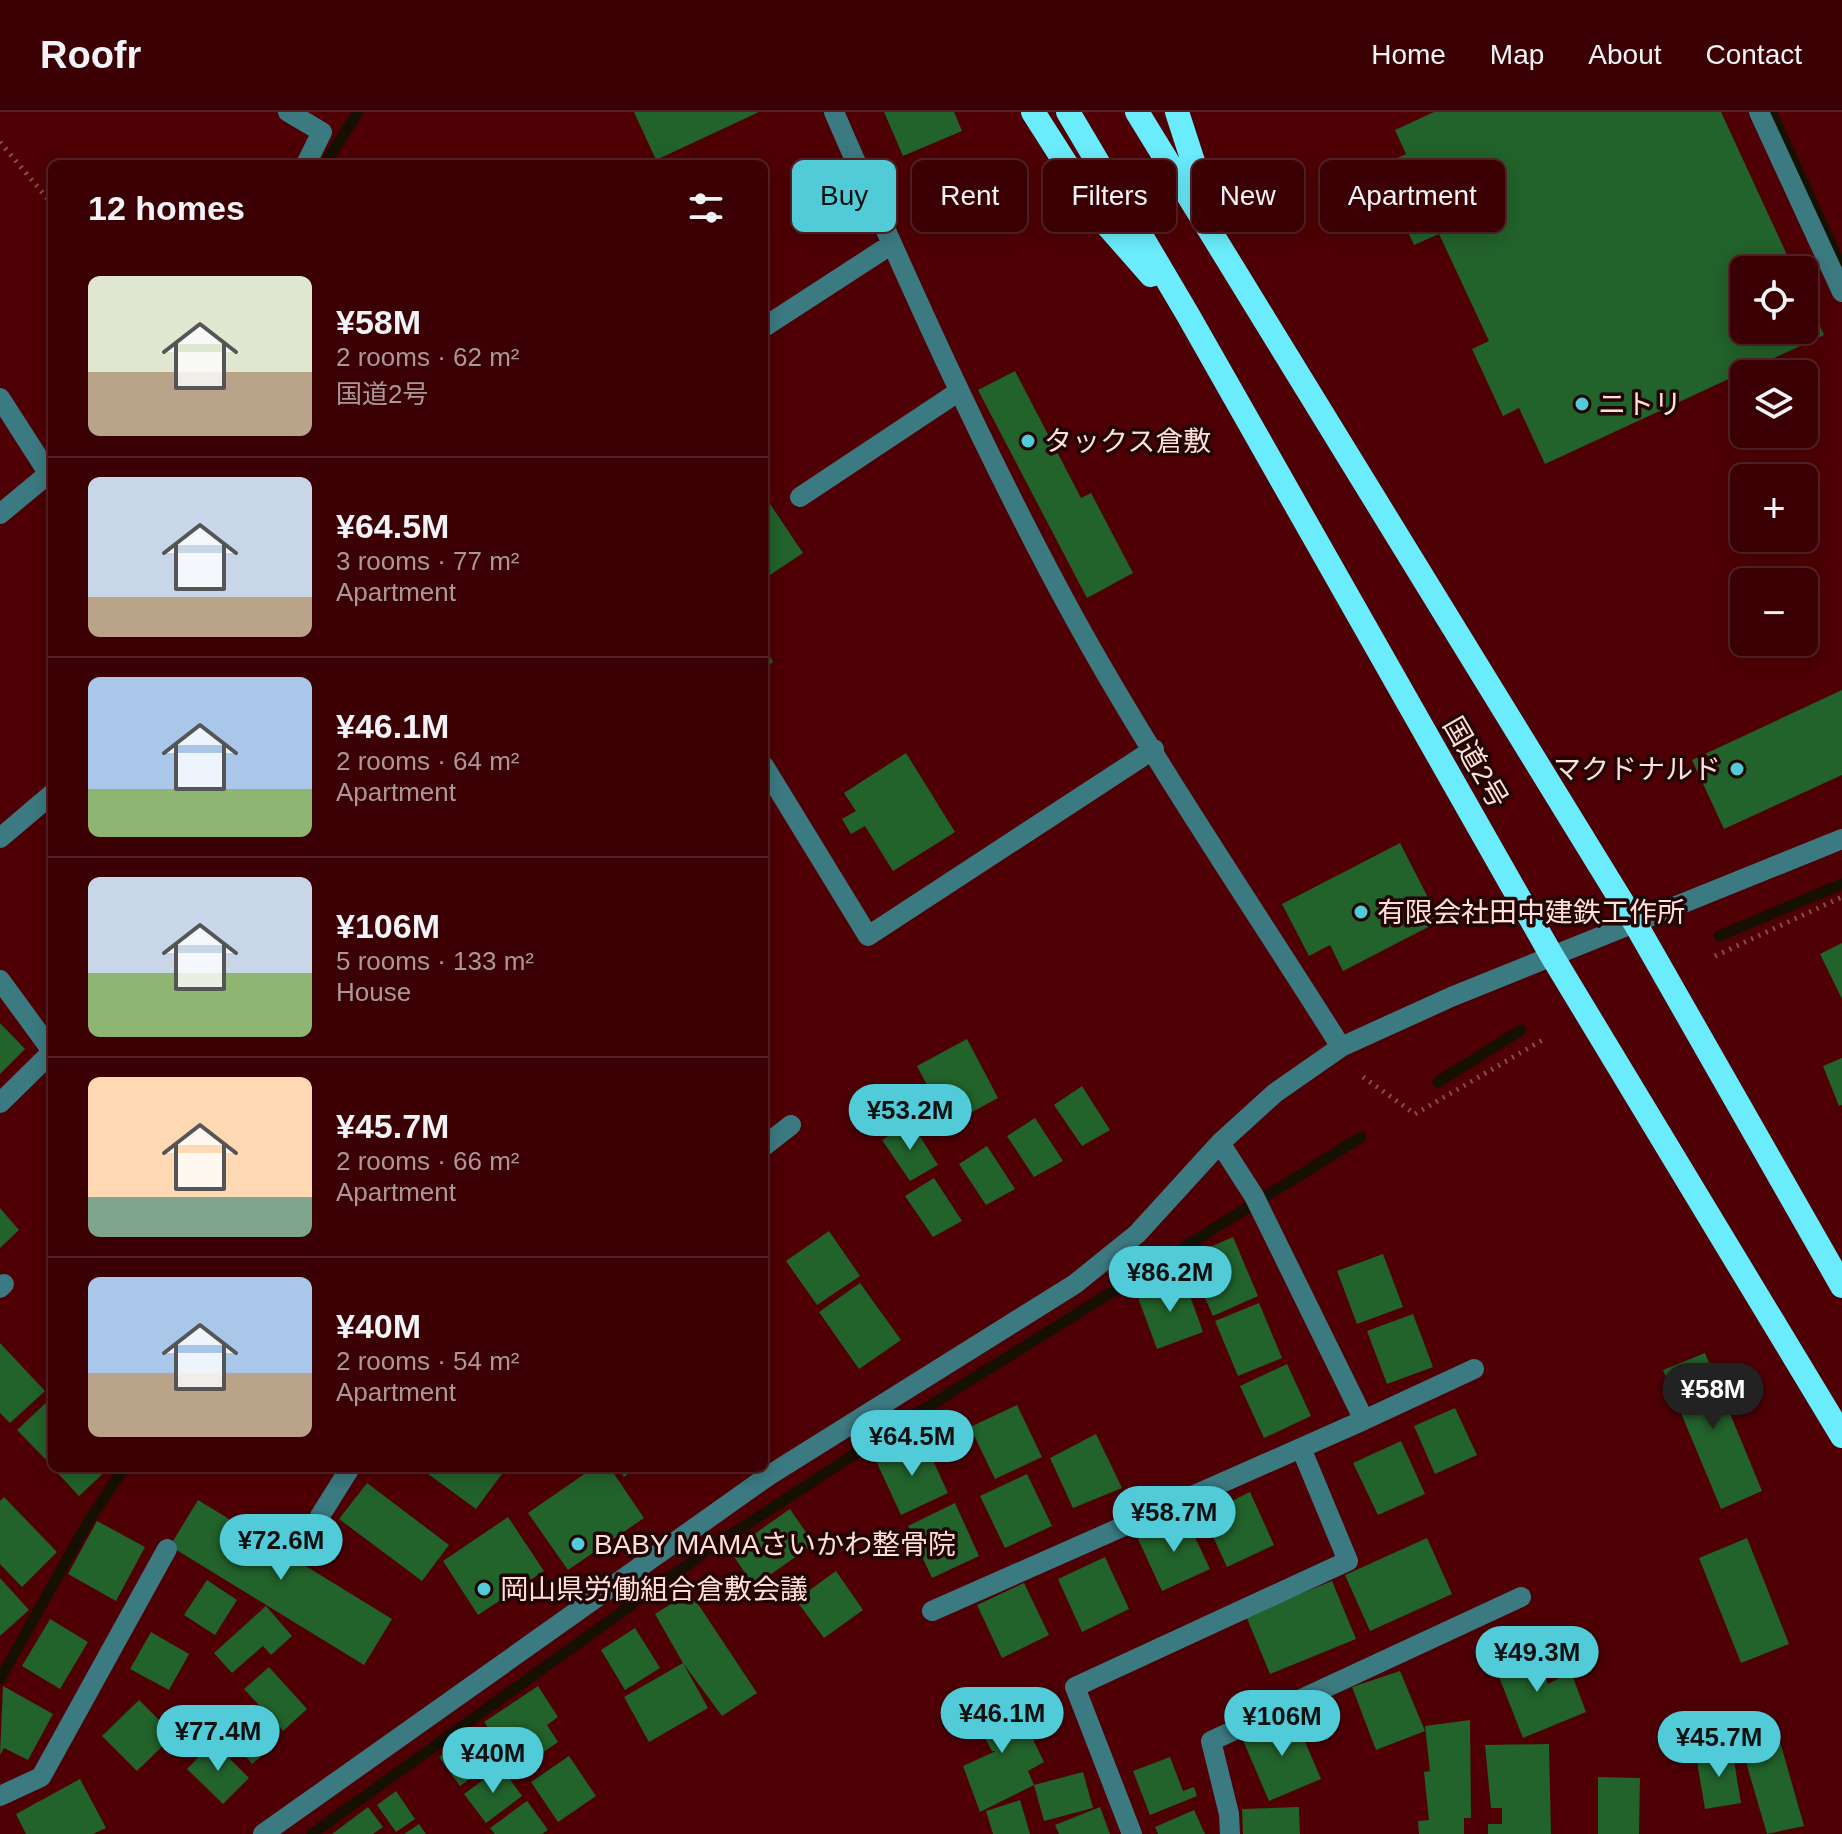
<!DOCTYPE html>
<html lang="en">
<head>
<meta charset="utf-8">
<style>
  :root { --surface:#3a0004; --page:#410a0e; --text:#f1f3f6; --muted:#ab979a; --line:#542226; --accent:#52cbd9 }
  body { margin:0; font-family:Arial,"Noto Sans JP",sans-serif; background:var(--page); color:var(--text); height:100vh; display:flex; flex-direction:column; font-size:30px; white-space:nowrap }
  * { box-sizing:border-box; margin:0 }
  p { font-size:26px; color:var(--muted) }
  .icon { flex:none; width:44px; height:44px; fill:none; stroke:currentColor; stroke-width:2; stroke-linecap:round; stroke-linejoin:round }
  .map { position:relative; flex:1; overflow:hidden }
  .panel { position:absolute; left:48px; top:48px; width:720px; height:1312px; display:flex; flex-direction:column; background:var(--surface); border-radius:12px; box-shadow:0 4px 20px #0003,0 0 0 2px var(--line) }
  .panel>* { flex:none }
  .hud { position:absolute; left:792px; top:48px; width:760px; height:72px; display:flex; gap:16px }
  .fabs { position:absolute; left:1730px; top:144px; display:grid; gap:16px }
  .fabs a { display:grid; place-items:center; width:88px; height:88px; border-radius:12px; background:var(--surface); box-shadow:0 4px 20px #0003,0 0 0 2px var(--line); font-size:40px }
  .price { position:absolute; translate:-50% -68px; padding:0 18px; border-radius:28px; background:var(--accent); color:#111; font-size:26px; line-height:52px; filter:drop-shadow(0 2px 4px #0008) }
  .price::after { content:''; position:absolute; left:50%; top:48px; width:24px; height:18px; margin-left:-12px; background:inherit; clip-path:polygon(0 0,100% 0,50% 100%) }
  .price.current { background:#222; color:#fff }
  ul { padding:0; list-style:none }
  li { display:flex; align-items:center; gap:24px; height:200px; padding:0 40px }
  li+li { border-top:2px solid var(--line) }
  li span { display:grid; place-items:center; flex:none; width:224px; height:160px; border-radius:12px; color:#555 }
  li>.icon { margin-inline-start:auto }
  span .icon { width:96px; height:96px; fill:#fffc; stroke-width:1 }
  li b { font-size:34px }
  h2 { display:flex; justify-content:space-between; align-items:center; height:96px; padding:0 40px; font-size:34px }
  .pill { padding:0 28px; border-radius:12px; background:var(--surface); box-shadow:0 4px 20px #0003,0 0 0 2px var(--line); font-size:28px; line-height:72px }
  .pill.current { background:var(--accent); color:#111 }
  header { display:flex; align-items:center; gap:48px; box-sizing:border-box; height:112px; padding:0 40px; background:var(--surface); border-bottom:2px solid var(--line) }
  header strong { font-size:38px }
  nav { display:flex; gap:44px; margin-inline-start:auto; font-size:28px }
  .map>svg:first-child { display:block }
  .lines { fill:none; stroke-linecap:round; stroke-linejoin:round }
  .stream { stroke:#161003; stroke-width:11 }
  .building { fill:#22622b }
  .path { stroke:#8a4d4f; stroke-width:5; stroke-dasharray:2 6; stroke-linecap:butt }
  .minor { stroke:#3c7a82; stroke-width:20 }
  .highway { stroke:#6becfc; stroke-width:24 }
  .poi-dot { fill:#52cbd9; stroke:#220403; stroke-width:3 }
  .labels { text-anchor:middle; stroke-width:7; stroke-linejoin:round; paint-order:stroke }
  .poi-label { font-size:28px; fill:#fde0dc; stroke:#220403; text-anchor:start }
  .street-label { font-size:28px; fill:#fde0dc; stroke:#220403 }
</style>
</head>
<body>
<header>
<strong>Roofr</strong>
<nav><a>Home</a><a>Map</a><a>About</a><a>Contact</a></nav>
</header>
<div class="map">
<svg width="1842" height="1722" viewBox="0 0 1842 1722">
  <rect width="100%" height="100%" fill="#4e0005"/>
  <g class="lines">
    <path class="stream" d="M1771,0L1842,156
      M325,52L358,0
      M1719,824L1842,772
      M1438,970L1521,918
      M0,1567L88,1410L124,1356
      M312,1722L711,1436L908,1307L1361,1025"/>
  </g>
  <path class="building" d="M634,0H759L656,48Z
    M884,0H954L962,19L903,44Z
    M1434,0H1721L1794,158H1744V218H1804V179L1824,223L1545,352L1519,296L1503,304L1472,237L1489,229L1439,122L1414,133L1377,55L1406,42L1395,18Z
    M1015,259L1081,386L1091,381L1133,461L1087,486L978,278Z
    M768,389L803,441L764,467V392Z
    M764,534L773,550L764,556Z
    M1842,578V663L1724,717L1692,648Z
    M906,641L955,720L893,759L865,714L851,722L842,707L856,699L844,681Z
    M1400,731L1440,809L1343,859L1330,833L1309,844L1282,792Z
    M1842,831V887L1820,842Z
    M0,911L25,937L0,962Z
    M967,927L998,986L948,1013L917,954Z
    M1842,946V993L1839,994L1823,954Z
    M1082,974L1110,1018L1082,1034L1054,993Z
    M1035,1006L1063,1049L1034,1065L1007,1024Z
    M911,1010L938,1053L910,1069L882,1028Z
    M987,1034L1015,1077L986,1093L959,1052Z
    M934,1066L962,1109L933,1125L905,1084Z
    M0,1096L19,1118L0,1136Z
    M829,1119L860,1164L817,1193L786,1149Z
    M1233,1125L1258,1184L1213,1204L1187,1145Z
    M1383,1142L1403,1195L1357,1212L1337,1159Z
    M1184,1167L1203,1220L1157,1237L1137,1183Z
    M860,1171L901,1228L859,1257L819,1200Z
    M1259,1191L1282,1246L1238,1264L1215,1209Z
    M1413,1202L1433,1255L1387,1272L1367,1219Z
    M0,1231L45,1279L10,1311L0,1301Z
    M1705,1241L1762,1379L1721,1397L1663,1258Z
    M1287,1252L1311,1304L1264,1326L1240,1274Z
    M52,1285V1354L17,1318Z
    M1017,1293L1042,1345L995,1367L970,1315Z
    M1455,1296L1477,1343L1435,1362L1414,1314Z
    M1096,1322L1122,1376L1073,1396L1050,1346Z
    M924,1329L948,1381L901,1403L877,1351Z
    M1401,1329L1425,1382L1378,1403L1353,1351Z
    M53,1356H109L79,1384Z
    M420,1356H501L504,1359L476,1397Z
    M593,1356H610L644,1406L568,1458L528,1401Z
    M618,1356H635L624,1365Z
    M1027,1362L1052,1414L1005,1436L980,1384Z
    M367,1371L449,1433L422,1469L339,1407Z
    M1250,1380L1274,1433L1227,1455L1203,1403Z
    M4,1385L57,1440L22,1475L0,1452V1389Z
    M198,1388L392,1507L364,1553L170,1434Z
    M955,1391L979,1444L932,1466L908,1414Z
    M790,1397L814,1432L754,1474L730,1439Z
    M1185,1404L1210,1457L1162,1479L1138,1427Z
    M508,1405L544,1459L478,1503L443,1449Z
    M97,1409L145,1435L116,1489L68,1462Z
    M1427,1426L1452,1482L1370,1519L1345,1463Z
    M1747,1426L1789,1532L1741,1551L1699,1446Z
    M1105,1445L1129,1497L1082,1520L1058,1467Z
    M836,1459L863,1498L824,1526L796,1488Z
    M0,1466L29,1498L0,1524Z
    M207,1468L237,1488L215,1523L184,1503Z
    M1332,1469L1356,1527L1270,1562L1246,1504Z
    M1024,1471L1049,1523L1002,1546L977,1493Z
    M690,1480L757,1581L722,1604L683,1551L655,1502Z
    M266,1494L292,1524L271,1543L263,1534L232,1561L214,1541Z
    M50,1507L88,1530L60,1577L22,1554Z
    M635,1516L660,1556L625,1578L601,1538Z
    M151,1520L189,1542L169,1578L130,1557Z
    M1534,1535L1548,1572L1571,1560L1586,1600L1523,1626L1494,1552Z
    M683,1551L708,1596L649,1630L624,1585Z
    M269,1555L307,1597L283,1619L244,1577Z
    M1400,1559L1425,1619L1376,1638L1352,1575Z
    M3,1574L53,1602L28,1648L4,1636L0,1643Z
    M538,1574L558,1605L547,1613L558,1630L517,1658L484,1610Z
    M1012,1584L1044,1650L1028,1659L1034,1673L980,1700L963,1654L996,1639H992L971,1600Z
    M139,1588L174,1623L137,1659L102,1624Z
    M1294,1604L1321,1667L1269,1689L1242,1626Z
    M253,1605L275,1633L252,1652L229,1623Z
    M1470,1608L1471,1706H1464V1722H1419L1418,1709L1429,1708L1424,1660L1430,1659L1425,1614Z
    M476,1619L496,1648L460,1674L439,1645Z
    M1777,1619L1804,1714L1767,1722L1740,1630Z
    M213,1630L249,1666L223,1692L187,1657Z
    M1549,1632L1551,1722H1488V1712H1502V1696H1491L1485,1633Z
    M1732,1637L1741,1691L1705,1697L1696,1644Z
    M569,1644L596,1684L558,1710L531,1670Z
    M1170,1645L1183,1679L1194,1675L1197,1684L1150,1703L1133,1659Z
    M501,1655L522,1684L486,1711L464,1682Z
    M1083,1660L1093,1696L1044,1709L1034,1673Z
    M1598,1665L1640,1666L1639,1722H1598Z
    M80,1667L106,1716L93,1722H26L16,1702Z
    M396,1679L415,1707L396,1720L377,1693Z
    M1020,1688L1030,1722H993L986,1699Z
    M527,1689L548,1718L542,1722H495L490,1716Z
    M368,1695L383,1715L373,1722H332Z
    M1100,1695L1110,1722H1059L1055,1713Z
    M1299,1695L1300,1722H1243L1242,1697Z
    M1194,1698L1205,1722H1158L1155,1715Z
    M419,1712L426,1722H404Z"/>
  <g class="lines">
    <path class="path" d="M0,30L52,92
      M1715,844L1842,785
      M1363,965L1415,1002L1546,926"/>
    <path class="minor" d="M288,0L322,20L306,52
      M834,0C907,168 982,336 1070,498C1152,648 1250,790 1341,935
      M1759,0L1842,180
      M764,215L892,132
      M0,286L52,367
      M800,385L958,280
      M0,402L52,359
      M764,654L868,824L1154,637
      M0,726L52,682
      M0,868L52,939
      M0,991L52,940
      M764,1034L791,1013
      M0,1176L4,1172
      M1364,1308L1474,1257
      M320,1404L350,1356
      M932,1499L1364,1308L1254,1084L1220,1031
      M0,1684L41,1665L167,1437
      M263,1722L768,1364L1075,1172L1137,1122L1220,1031L1275,981L1341,935L1451,885L1842,727
      M1132,1722L1075,1575L1348,1449L1301,1336
      M1230,1722L1229,1702L1211,1629L1521,1485"/>
    <path class="highway" d="M1033,0L1100,105L1151,163
      M1068,0L1188,203L1552,844L1842,1324
      M1137,0L1635,811L1842,1174
      M1177,0L1212,108"/>
  </g>
  <g class="poi-dot">
    <circle cx="1582" cy="292" r="8"/>
    <circle cx="1028" cy="329" r="8"/>
    <circle cx="1737" cy="657" r="8"/>
    <circle cx="1361" cy="800" r="8"/>
    <circle cx="578" cy="1432" r="8"/>
    <circle cx="484" cy="1477" r="8"/>
  </g>
  <g class="labels">
    <g class="poi-label">
      <text x="1598" y="302">ニトリ</text>
      <text x="1044" y="339">タックス倉敷</text>
      <text x="1721" y="667" text-anchor="end">マクドナルド</text>
      <text x="1377" y="810">有限会社田中建鉄工作所</text>
      <text x="594" y="1442">BABY MAMAさいかわ整骨院</text>
      <text x="500" y="1487">岡山県労働組合倉敷会議</text>
    </g>
    <g class="street-label">
      <text transform="translate(1476 650) rotate(60)" y="10">国道2号</text>
    </g>
  </g>
</svg>
<div class="fabs">
<a><svg class="icon" aria-label="locate" viewBox="0 0 24 24"><circle cx="12" cy="12" r="6"/><path d="M12 2v4M12 18v4M2 12h4M18 12h4"/></svg></a>
<a><svg class="icon" aria-label="layers" viewBox="0 0 24 24"><path d="M12 4l9 5-9 5-9-5zM3 14l9 5 9-5"/></svg></a>
<a>+</a>
<a>−</a>
</div>
<b class="price" style="left:910px;top:1040px">¥53.2M</b>
<b class="price" style="left:1170px;top:1202px">¥86.2M</b>
<b class="price current" style="left:1713px;top:1319px">¥58M</b>
<b class="price" style="left:912px;top:1366px">¥64.5M</b>
<b class="price" style="left:1174px;top:1442px">¥58.7M</b>
<b class="price" style="left:281px;top:1470px">¥72.6M</b>
<b class="price" style="left:1537px;top:1582px">¥49.3M</b>
<b class="price" style="left:1002px;top:1643px">¥46.1M</b>
<b class="price" style="left:1282px;top:1646px">¥106M</b>
<b class="price" style="left:218px;top:1661px">¥77.4M</b>
<b class="price" style="left:1719px;top:1667px">¥45.7M</b>
<b class="price" style="left:493px;top:1683px">¥40M</b>
<div class="hud">
<a class="pill current">Buy</a>
<a class="pill">Rent</a>
<a class="pill">Filters</a>
<a class="pill">New</a>
<a class="pill">Apartment</a>
</div>
<section class="panel">
<h2>12 homes<svg class="icon" aria-label="filters" viewBox="0 0 24 24"><path d="M4 7h16M4 17h16"/><circle cx="9" cy="7" r="2"/><circle cx="15" cy="17" r="2"/></svg></h2>
<ul>
<li><span style="background:linear-gradient(#dfe7d0 60%,#b9a48a 0)"><svg class="icon" aria-label="home" viewBox="0 0 24 24"><path d="M3 11l9-7 9 7M6 9v11h12V9"/></svg></span><div><b>¥58M</b><p>2 rooms · 62 m²</p><p>国道2号</p></div></li>
<li><span style="background:linear-gradient(#c9d6e8 75%,#b9a48a 0)"><svg class="icon" aria-label="home" viewBox="0 0 24 24"><path d="M3 11l9-7 9 7M6 9v11h12V9"/></svg></span><div><b>¥64.5M</b><p>3 rooms · 77 m²</p><p>Apartment</p></div></li>
<li><span style="background:linear-gradient(#a9c7e8 70%,#8fb573 0)"><svg class="icon" aria-label="home" viewBox="0 0 24 24"><path d="M3 11l9-7 9 7M6 9v11h12V9"/></svg></span><div><b>¥46.1M</b><p>2 rooms · 64 m²</p><p>Apartment</p></div></li>
<li><span style="background:linear-gradient(#c9d6e8 60%,#8fb573 0)"><svg class="icon" aria-label="home" viewBox="0 0 24 24"><path d="M3 11l9-7 9 7M6 9v11h12V9"/></svg></span><div><b>¥106M</b><p>5 rooms · 133 m²</p><p>House</p></div></li>
<li><span style="background:linear-gradient(#ffd9b3 75%,#7fa58c 0)"><svg class="icon" aria-label="home" viewBox="0 0 24 24"><path d="M3 11l9-7 9 7M6 9v11h12V9"/></svg></span><div><b>¥45.7M</b><p>2 rooms · 66 m²</p><p>Apartment</p></div></li>
<li><span style="background:linear-gradient(#a9c7e8 60%,#b9a48a 0)"><svg class="icon" aria-label="home" viewBox="0 0 24 24"><path d="M3 11l9-7 9 7M6 9v11h12V9"/></svg></span><div><b>¥40M</b><p>2 rooms · 54 m²</p><p>Apartment</p></div></li>
</ul>
</section>
</div>
</body>
</html>
